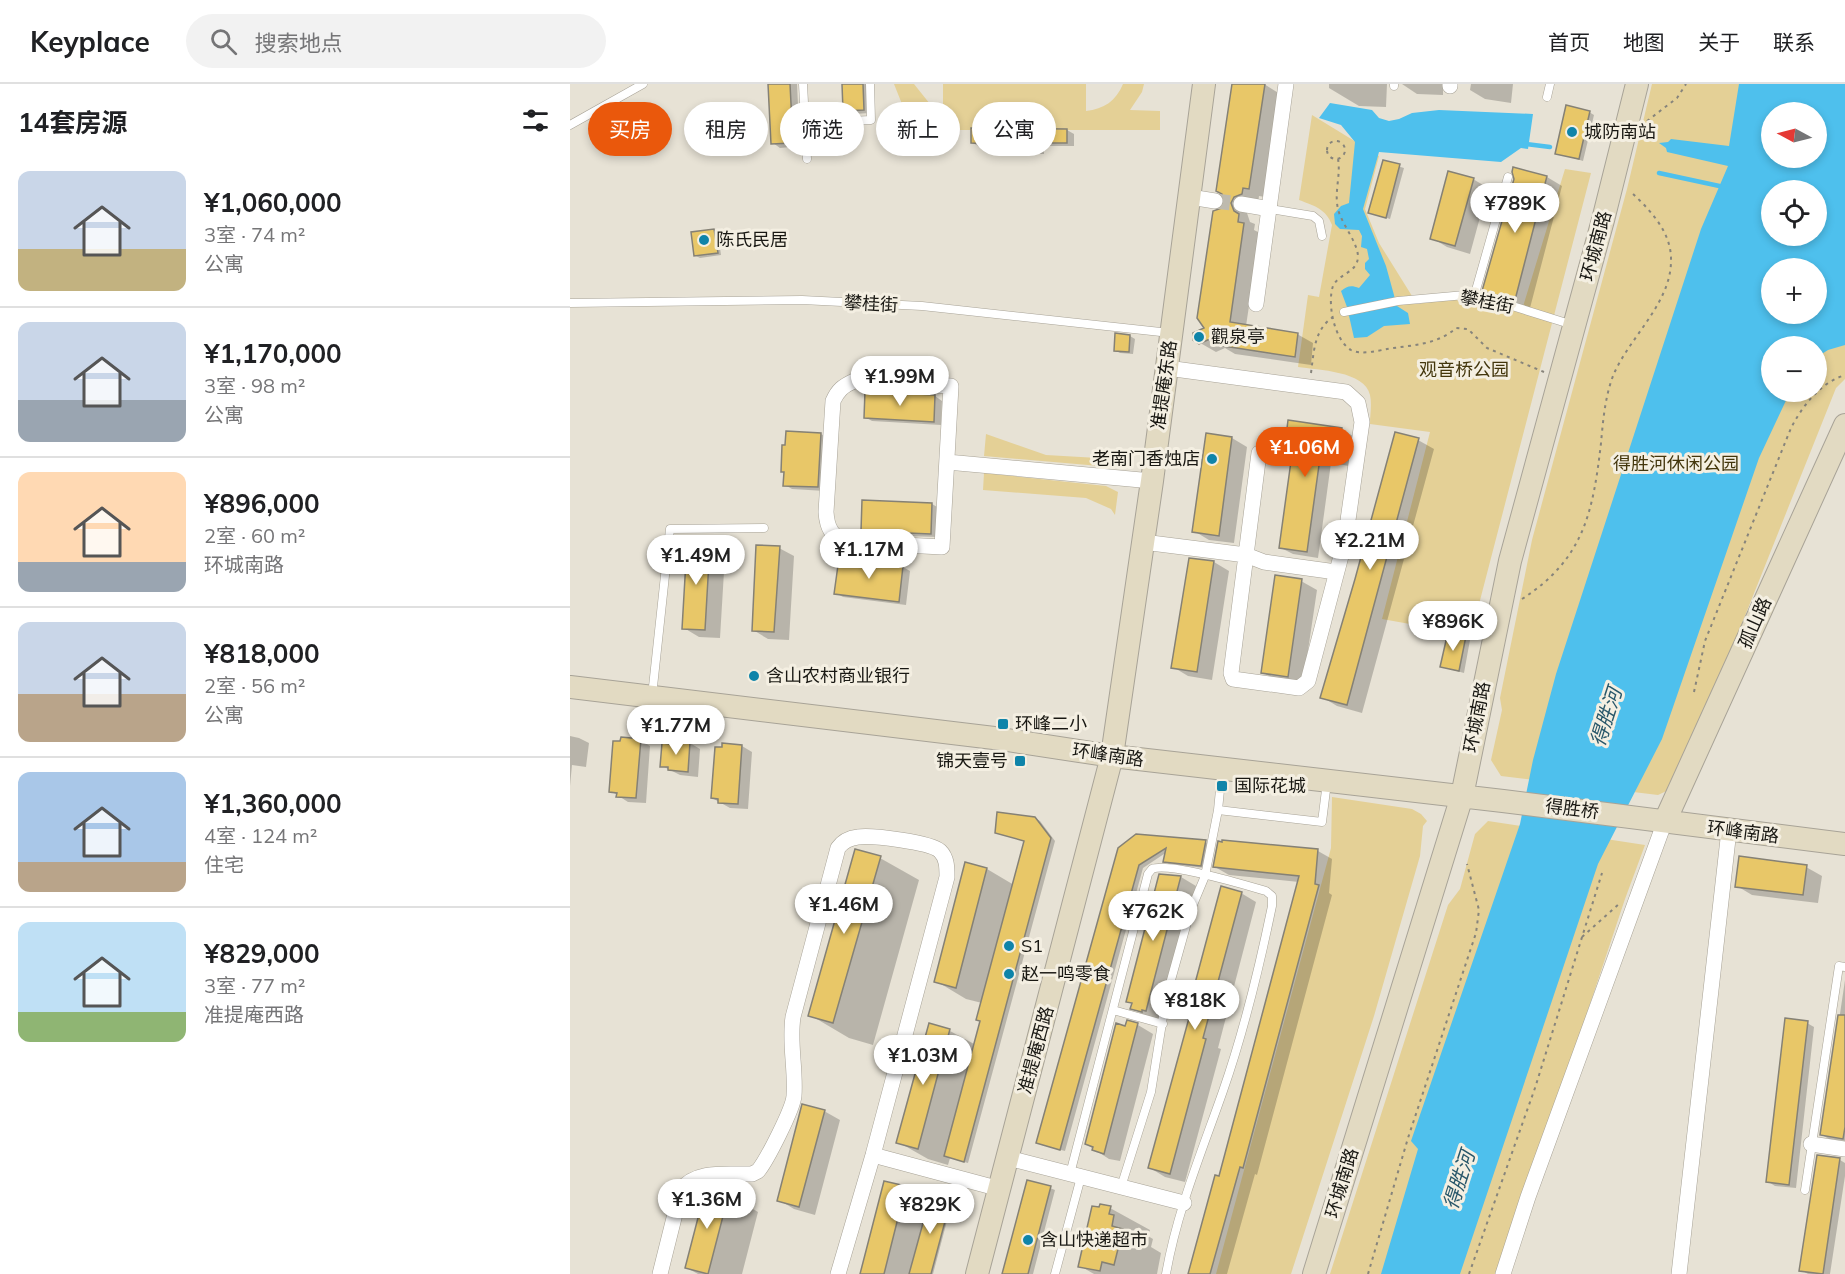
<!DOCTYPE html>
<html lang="zh">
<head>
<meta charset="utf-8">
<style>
  :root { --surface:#fff; --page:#f2f2f2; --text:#202124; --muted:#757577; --line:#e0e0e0; --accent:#ea580c }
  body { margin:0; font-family:Mulish,"Noto Sans SC",sans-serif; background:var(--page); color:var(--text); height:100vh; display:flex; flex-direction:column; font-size:22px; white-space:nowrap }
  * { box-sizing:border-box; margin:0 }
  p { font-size:20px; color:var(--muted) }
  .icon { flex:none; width:33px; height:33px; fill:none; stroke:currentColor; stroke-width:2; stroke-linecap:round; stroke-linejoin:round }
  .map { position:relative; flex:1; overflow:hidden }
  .drawer { display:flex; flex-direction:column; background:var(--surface); width:570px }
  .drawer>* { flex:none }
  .top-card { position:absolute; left:18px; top:18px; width:570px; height:54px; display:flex; gap:12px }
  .needle { width:39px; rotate:277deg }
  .controls { position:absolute; left:1191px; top:18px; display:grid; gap:12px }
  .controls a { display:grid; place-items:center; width:66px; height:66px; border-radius:50%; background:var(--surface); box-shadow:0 3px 9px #0003; font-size:30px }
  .price { position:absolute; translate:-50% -51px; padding:0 14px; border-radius:21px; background:#fff; color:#222; font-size:20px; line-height:39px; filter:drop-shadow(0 2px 3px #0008) }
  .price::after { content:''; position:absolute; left:50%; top:36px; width:18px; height:14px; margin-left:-9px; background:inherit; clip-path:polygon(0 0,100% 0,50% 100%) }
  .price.current { background:var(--accent); color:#fff }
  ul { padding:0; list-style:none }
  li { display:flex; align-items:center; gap:18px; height:150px; padding:0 18px }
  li+li { border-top:2px solid var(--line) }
  li span { display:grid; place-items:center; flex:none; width:168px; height:120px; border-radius:12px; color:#555 }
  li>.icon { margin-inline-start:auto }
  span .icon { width:72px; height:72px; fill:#fffc; stroke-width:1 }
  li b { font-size:26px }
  h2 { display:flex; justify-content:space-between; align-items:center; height:72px; padding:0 18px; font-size:26px }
  .pill { padding:0 21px; border-radius:27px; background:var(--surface); box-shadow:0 3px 9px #0003; font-size:21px; line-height:54px }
  .pill.current { background:var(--accent); color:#fff }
  header { display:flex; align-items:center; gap:36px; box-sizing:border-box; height:84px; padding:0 30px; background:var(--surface); border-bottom:2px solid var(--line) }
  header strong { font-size:28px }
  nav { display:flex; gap:33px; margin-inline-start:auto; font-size:21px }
  .search { width:420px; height:54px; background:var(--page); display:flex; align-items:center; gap:15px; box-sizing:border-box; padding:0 21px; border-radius:33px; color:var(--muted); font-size:22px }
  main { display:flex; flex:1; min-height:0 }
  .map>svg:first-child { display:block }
  .green { fill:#e4d096; fill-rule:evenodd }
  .water { fill:#4ec0ed; fill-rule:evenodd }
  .shadow { fill:#0003 }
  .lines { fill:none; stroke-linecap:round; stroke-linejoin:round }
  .stream { stroke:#4ec0ed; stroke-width:4.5 }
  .building { fill:#e8c768; stroke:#858175; stroke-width:1.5 }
  .street-tunnel { stroke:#bebaae; stroke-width:15; stroke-dasharray:15 8; stroke-linecap:butt }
  .lane-casing { stroke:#a8a397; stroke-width:9 }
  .street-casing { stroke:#a8a397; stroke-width:16 }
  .secondary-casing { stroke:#a8a397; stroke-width:24 }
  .path { stroke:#87847b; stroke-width:2; stroke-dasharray:3 4.5; stroke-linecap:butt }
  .lane { stroke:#fff; stroke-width:8 }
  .street { stroke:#fff; stroke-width:15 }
  .secondary { stroke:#e2dac2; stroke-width:22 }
  .poi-dot { fill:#0f84a9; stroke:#f4efe2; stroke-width:2 }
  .labels { text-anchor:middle; stroke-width:6; stroke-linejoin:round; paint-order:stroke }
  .poi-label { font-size:18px; fill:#191813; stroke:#f4efe2; text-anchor:start }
  .street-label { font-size:18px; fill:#191813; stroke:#f4efe2 }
  .park-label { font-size:18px; fill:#43360c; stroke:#f4efe2 }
  .water-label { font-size:20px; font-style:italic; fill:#28576a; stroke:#f4efe2 }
</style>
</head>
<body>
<header>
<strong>Keyplace</strong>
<div class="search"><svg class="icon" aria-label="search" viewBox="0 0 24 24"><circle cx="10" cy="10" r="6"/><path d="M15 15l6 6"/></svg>搜索地点</div>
<nav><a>首页</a><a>地图</a><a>关于</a><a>联系</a></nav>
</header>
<main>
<section class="drawer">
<h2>14套房源<svg class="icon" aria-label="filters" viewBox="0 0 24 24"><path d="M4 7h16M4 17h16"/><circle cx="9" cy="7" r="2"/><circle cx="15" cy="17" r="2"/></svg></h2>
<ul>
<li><span style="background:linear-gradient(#c9d6e8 65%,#c2b280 0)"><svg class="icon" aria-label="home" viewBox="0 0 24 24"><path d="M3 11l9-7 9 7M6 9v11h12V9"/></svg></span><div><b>¥1,060,000</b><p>3室 · 74 m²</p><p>公寓</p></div></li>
<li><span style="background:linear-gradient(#c9d6e8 65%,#9aa5b1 0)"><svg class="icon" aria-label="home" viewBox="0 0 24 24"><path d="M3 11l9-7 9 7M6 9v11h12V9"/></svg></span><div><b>¥1,170,000</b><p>3室 · 98 m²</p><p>公寓</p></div></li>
<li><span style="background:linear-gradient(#ffd9b3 75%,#9aa5b1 0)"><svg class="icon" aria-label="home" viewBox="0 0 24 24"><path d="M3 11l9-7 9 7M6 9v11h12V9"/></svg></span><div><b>¥896,000</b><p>2室 · 60 m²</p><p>环城南路</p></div></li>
<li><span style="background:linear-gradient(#c9d6e8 60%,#b9a48a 0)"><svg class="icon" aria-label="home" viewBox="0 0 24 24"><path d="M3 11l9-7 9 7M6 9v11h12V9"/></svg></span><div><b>¥818,000</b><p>2室 · 56 m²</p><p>公寓</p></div></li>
<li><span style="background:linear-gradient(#a9c7e8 75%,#b9a48a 0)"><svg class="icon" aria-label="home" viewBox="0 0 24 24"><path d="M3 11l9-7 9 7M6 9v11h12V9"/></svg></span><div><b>¥1,360,000</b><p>4室 · 124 m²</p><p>住宅</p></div></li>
<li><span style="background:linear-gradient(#bfe0f5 75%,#8fb573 0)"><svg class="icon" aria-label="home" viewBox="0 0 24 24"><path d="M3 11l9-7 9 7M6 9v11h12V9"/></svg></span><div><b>¥829,000</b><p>3室 · 77 m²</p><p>准提庵西路</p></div></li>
</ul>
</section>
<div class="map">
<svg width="1275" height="1190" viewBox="0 0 1275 1190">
  <rect width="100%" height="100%" fill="#e7e2d5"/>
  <path class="green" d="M324,0H344L360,20L373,26V0H516V27C534,25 546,17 553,0H574L572,8L560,26L590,27V46H323V27H338L332,20Z
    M1082,0H1275V295L1266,304L1107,702L1088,711L931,692L921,676L932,626L930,614L962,456L1057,105ZM1202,28H1246V74H1202ZM1202,106H1246V152H1202ZM1202,184H1246V230H1202ZM1202,262H1246V308H1202Z
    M742,31L809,72L795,125L809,159L847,220L892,213L932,222L951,229L995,85L1021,89L901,551L812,535L860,348L800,340C800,331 802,320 800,311C795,287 748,286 728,283L738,211L749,213L762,141C756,125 745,122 729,116Z
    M416,350L476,371L528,374L552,364L549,383H541L414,372Z
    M414,389L536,402L548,408L545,431L541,425L516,414L413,406Z
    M762,713L842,725L851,730L857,737L853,742L850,772L804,932L721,1190H646L761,764Z
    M918,737L1075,761L1055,815L998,986L926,1190H760L878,821L890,805L905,750Z"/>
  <path class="water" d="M1169,0H1275V261L1258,266L1247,273L1246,262H1202V308H1220L1189,374L1092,655L1028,780L890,1190H811L848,1065L841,1057L950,740L963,676L986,590L1131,145L1158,82L1097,68L1096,64L1089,59L1098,58L1101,55L1159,62ZM1202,28H1246V74H1202ZM1202,106H1246V152H1202ZM1202,184H1246V230H1202Z
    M760,19L802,26L809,34L819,37L829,35L842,29L869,26L963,30L958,65L951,64L931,78L809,68L793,125L816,182L827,222L838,229L840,240L814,242L797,253L784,254L777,223L771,207C777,202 781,201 789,204L800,191L795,185V179L799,175L797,165L791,163L792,152L789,146L770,145L765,140L764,130L771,122L779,119L785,58L771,41L749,34Z"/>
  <path class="shadow" d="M200,0H227L230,62L210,64L203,59Z
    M273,0H300L301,29L282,30L275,26Z
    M663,0H694L710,10L695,113L689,112L688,119L680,122L677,129L680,138L685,140L684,146L690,149L676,242L727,250L743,259L741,281L665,270L655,264L646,268L625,256L637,244L653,125L656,118Z
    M759,0H817L816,23L789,22L759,4Z
    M832,0H873V11L847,10Z
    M901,0H943L941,19L915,15L900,6Z
    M1019,28L1024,31L1013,77L987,69Z
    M497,46L504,50V62H474V70H442L435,65V63H410L403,59Z
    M814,78L834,84L820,135L800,128Z
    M944,85L977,93L992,102L960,224L929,215L914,207L945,95Z
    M903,95L918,104L900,170L877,163L862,154Z
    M144,146L148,149L151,171L130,174L126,172Z
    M547,251L560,252L565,255L563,270L550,269L545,266Z
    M297,309L365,312L372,317L371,341L302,337L295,333Z
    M771,345L783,352L779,382L761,379L748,474L723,470L711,464L724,373L715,368Z
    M251,350L258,354L255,407L222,405L215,401Z
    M637,351L662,354L677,363L664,459L639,456L624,447Z
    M848,356L864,365L792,629L767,622L752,613L786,495Z
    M362,420L369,424L368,453L300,451L293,447Z
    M140,462L155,471L150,554L129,553L114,544Z
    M209,464L224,472L219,556L198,555L183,546Z
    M620,475L644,478L659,487L642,596L618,592L603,583Z
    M333,483L340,487L336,521L273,513L266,509Z
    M731,497L747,506L733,600L708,597L692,588Z
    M879,550L900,556L894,589L872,583Z
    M0,652L9,654L19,659L16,683L2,681L0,702Z
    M70,656L80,662L76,719L58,718L41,707Z
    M120,659L130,665L128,693L110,691L92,682Z
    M154,661L172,662L182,668L178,725L160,724L142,714Z
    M465,734L470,737L485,757L398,1079L380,1074L378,1081L358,1075L328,1058L360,941L380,947L406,961L412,938V919L396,915L366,897L417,785L444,801L456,757L427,748Z
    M635,758L640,760L635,784L599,780L594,777L597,768L573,784L495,1067L472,1061L468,1058L549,764Z
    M654,758L748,767L762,775L759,809L762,811L687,1091L685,1090L657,1190H620L650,1094L729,798L659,791L645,783Z
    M310,774L349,796L303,961L279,954L240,931Z
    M1236,783L1252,792L1248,819L1182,811L1167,802Z
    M611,793L626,802L591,935L577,933L562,924L563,920L558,917Z
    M671,809L686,818L648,964L651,965L615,1098L595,1093L580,1084Z
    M1275,896V1057L1259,1055L1252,1051Z
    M558,938L568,941L583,950L550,1077L539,1075L516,1060Z
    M1237,939L1244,943L1226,1104L1205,1102L1197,1097Z
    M254,1027L270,1036L245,1131L224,1125L209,1116Z
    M1270,1076L1275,1079V1092L1260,1190H1238L1231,1186Z
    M335,1104L360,1118H382L363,1190H292Z
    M480,1104L485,1106L463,1190H434Z
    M158,1110L188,1128L172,1190H128L117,1184Z
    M540,1124L580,1146L578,1152L583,1155L581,1163L591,1169L587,1190H524L510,1182Z"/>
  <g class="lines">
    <path class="stream" d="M956,60L980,63
      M1089,89L1154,103"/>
  </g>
  <path class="building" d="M198,0H220L223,59L201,60Z
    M272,0H293L294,26L273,27Z
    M662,0H695L679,105L673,104L672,110L664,113L661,119L664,127L669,130L668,138L674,139L660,238L728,249L725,273L647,261L642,254L629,260L623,256V249L634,244L627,234L643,127L652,124L655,118L652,110L646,107Z
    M996,21L1020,27L1009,75L985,70Z
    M401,44L497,45V59H467V66H433V60L401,59Z
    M813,76L830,80L816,134L798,129Z
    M943,83L977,92L945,216L912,207L944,95L942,88Z
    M878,87L904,94L885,162L860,155Z
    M144,145L148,169L124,172L121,148Z
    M545,249L560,251L559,268L544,267Z
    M295,307L365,311L364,338L294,334Z
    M718,336L772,344L768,376L750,374L737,468L709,464L722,370L714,369Z
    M216,347L251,349L248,403L213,402L214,388H211L212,361H215Z
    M825,348L849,354L777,621L750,614L785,495Z
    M636,349L662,353L649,452L622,448Z
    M292,416L362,419L361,450L291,447Z
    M117,459L140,460L135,546L112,545Z
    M186,461L210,462L204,548L182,547Z
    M269,474L333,482L329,518L264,510Z
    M619,474L644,477L627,588L601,584Z
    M705,491L732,495L718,593L691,589Z
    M878,548L896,552L889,587L870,583Z
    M51,653L71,655L66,714L46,713L47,709L39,708L43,657H50Z
    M100,656L120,658L118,688L98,686V683H90L92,659L100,660Z
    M152,659L172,661L168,720L148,719V715L141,714L145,663H152Z
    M427,728L465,733L481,754L394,1078L374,1072L410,937L406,936L454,757L425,749Z
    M566,750L636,756L631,782L593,778L596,764L569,781L490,1066L466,1059L548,764Z
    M652,756L748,765L745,800L749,801L673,1084L670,1083L640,1190H618L645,1091L649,1092L729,792L643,783L648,757L652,758Z
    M285,765L311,772L263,939L238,932Z
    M1169,772L1237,781L1233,811L1165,803Z
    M395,778L417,784L386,904L364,898Z
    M589,790L611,792L576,927L572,926V928L560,925L562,919L556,918Z
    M651,802L672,808L633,954L636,955L600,1090L578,1084L619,934L616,933Z
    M1268,931H1275V1043L1273,1055L1250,1051Z
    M1215,934L1238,937L1219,1101L1196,1098Z
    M557,936L568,939L534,1070L522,1066L523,1063L515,1060L546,939L555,942Z
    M359,939L380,945L348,1065L326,1059Z
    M232,1020L255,1026L229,1123L207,1117Z
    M1247,1071L1270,1074L1253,1190L1229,1187Z
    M457,1096L481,1102L458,1190H432Z
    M314,1097L336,1102L314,1190H290Z
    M136,1103L159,1109L138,1190L115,1184Z
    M361,1110L381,1115L361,1190H339Z
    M530,1120L541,1122L539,1130L544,1131L542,1142L553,1145L544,1181L532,1178L530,1187L508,1183L522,1122L529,1123Z"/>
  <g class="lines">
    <path class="street-tunnel" d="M645,117L671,120"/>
    <defs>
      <path id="lane" d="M233,0L237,75
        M824,2V0
        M977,13L980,0
        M235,39L301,36L300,0
        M0,41L73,0
        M700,125L743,132L749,137L752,152
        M904,213L938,93
        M0,219L232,216L352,222L600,249
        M774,228L828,217L895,211L923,216L1003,241
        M82,612L100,445L194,444
        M652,686L648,726L752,738L757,698
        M543,926L593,940
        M500,1090L578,790L582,785C599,778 675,801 696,807L702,812V822C689,885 674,947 653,1007C632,1067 607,1127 596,1190
        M551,1103L581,1008L596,914L620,828L635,792L648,726
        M1235,1106L1269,882L1275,883
        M485,1190L511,1093"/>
      <path id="street" d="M880,2V0
        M620,113L645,117
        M671,120L700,125
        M686,220L716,0
        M597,284L776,308L788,319L792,338L775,457L738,597L729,604L663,595L661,589L689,369
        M284,297L381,302L372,463L278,458C262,454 257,444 256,428L263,317C268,306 273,302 284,297Z
        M377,378L582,397
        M573,458L676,471L694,478L766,488
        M1241,1060L1275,1065
        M303,1071L430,1105
        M438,1074L614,1119
        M90,1190L111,1106C126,1085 159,1091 182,1090L188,1087C197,1076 223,1025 224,1012C226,985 219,959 223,933L268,764C273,757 279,754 288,753C301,751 360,758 370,767C377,774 377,783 377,793L303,1071L268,1190
        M933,1190L958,1113L1095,737
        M1109,1190L1159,746"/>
      <path id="secondary" d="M0,603L424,654L542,672L933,717L1275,760
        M1095,737L1275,341
        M407,1190L542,672L582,397L634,0
        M744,1190L892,712L940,477L1033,136L1067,0"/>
    </defs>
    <use href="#lane" class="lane-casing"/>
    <use href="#street" class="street-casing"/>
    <use href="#secondary" class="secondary-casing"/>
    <path class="path" d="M1077,37L1107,14L1116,0
      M757 66a9 9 0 1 1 18 0a9 9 0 1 1-18 0Z
      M768,75C771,91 764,108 768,125C772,141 787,157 788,172C788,189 769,189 763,202C757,219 764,256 781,266C790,271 807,267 817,265C842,261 867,261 886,244L898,245L917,264L974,288
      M741,289C744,267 744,246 763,233
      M952,515C1014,475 1023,428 1031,359C1033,337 1035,313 1043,292C1059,253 1102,219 1101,175C1101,147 1079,125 1060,107
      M1124,608L1135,557L1221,344C1233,321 1250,299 1275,291
      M1012,853L1049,820
      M798,1190L838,1054L906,849L909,826L897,780
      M899,1190L965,1004L1032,789"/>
    <use href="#lane" class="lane"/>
    <use href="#street" class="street"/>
    <use href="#secondary" class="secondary"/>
  </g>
  <g class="poi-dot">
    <circle cx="1002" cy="48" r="6"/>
    <circle cx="134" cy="156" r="6"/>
    <circle cx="629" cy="253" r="6"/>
    <circle cx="642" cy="375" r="6"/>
    <circle cx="184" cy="592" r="6"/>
    <rect x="427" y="634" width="12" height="12" rx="3"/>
    <rect x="444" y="671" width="12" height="12" rx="3"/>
    <rect x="646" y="696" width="12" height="12" rx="3"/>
    <circle cx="439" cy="862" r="6"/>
    <circle cx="439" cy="890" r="6"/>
    <circle cx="458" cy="1156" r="6"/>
  </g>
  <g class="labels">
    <g class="poi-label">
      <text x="1014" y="54">城防南站</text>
      <text x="146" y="162">陈氏民居</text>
      <text x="641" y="259">觀泉亭</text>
      <text x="630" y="381" text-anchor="end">老南门香烛店</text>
      <text x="196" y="598">含山农村商业银行</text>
      <text x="445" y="646">环峰二小</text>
      <text x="438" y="683" text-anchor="end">锦天壹号</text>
      <text x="664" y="708">国际花城</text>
      <text x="451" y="868">S1</text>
      <text x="451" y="896">赵一鸣零食</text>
      <text x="470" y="1162">含山快递超市</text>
    </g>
    <g class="street-label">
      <text transform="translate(1026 162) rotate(-75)" y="6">环城南路</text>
      <text transform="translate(917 218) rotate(11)" y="6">攀桂街</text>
      <text transform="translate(301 220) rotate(3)" y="6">攀桂街</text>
      <text transform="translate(594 301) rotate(-82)" y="6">准提庵东路</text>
      <text transform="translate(1185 539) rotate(-66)" y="6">孤山路</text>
      <text transform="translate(907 633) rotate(-79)" y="6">环城南路</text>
      <text transform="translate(538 671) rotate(8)" y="6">环峰南路</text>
      <text transform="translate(1002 725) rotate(7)" y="6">得胜桥</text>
      <text transform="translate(1173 748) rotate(7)" y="6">环峰南路</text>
      <text transform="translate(466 966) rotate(-75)" y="6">准提庵西路</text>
      <text transform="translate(772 1099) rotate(-73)" y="6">环城南路</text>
    </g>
    <g class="park-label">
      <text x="894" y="292">观音桥公园</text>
      <text x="1106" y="386">得胜河休闲公园</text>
    </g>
    <g class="water-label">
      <text transform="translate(1036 633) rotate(-72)" y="7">得胜河</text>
      <text transform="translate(889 1096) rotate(-72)" y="7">得胜河</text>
    </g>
  </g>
</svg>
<div class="controls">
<a><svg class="needle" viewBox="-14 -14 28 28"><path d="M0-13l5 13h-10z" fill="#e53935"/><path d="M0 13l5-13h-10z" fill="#757577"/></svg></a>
<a><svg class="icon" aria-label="locate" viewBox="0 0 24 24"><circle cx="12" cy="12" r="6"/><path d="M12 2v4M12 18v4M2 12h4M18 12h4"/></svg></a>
<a>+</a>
<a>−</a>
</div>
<b class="price" style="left:945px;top:150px">¥789K</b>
<b class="price" style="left:330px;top:323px">¥1.99M</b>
<b class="price current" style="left:735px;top:394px">¥1.06M</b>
<b class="price" style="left:800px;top:487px">¥2.21M</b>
<b class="price" style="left:299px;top:496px">¥1.17M</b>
<b class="price" style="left:126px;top:502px">¥1.49M</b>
<b class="price" style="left:883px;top:568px">¥896K</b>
<b class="price" style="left:106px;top:672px">¥1.77M</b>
<b class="price" style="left:274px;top:851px">¥1.46M</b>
<b class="price" style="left:583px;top:858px">¥762K</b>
<b class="price" style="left:625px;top:947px">¥818K</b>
<b class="price" style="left:353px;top:1002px">¥1.03M</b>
<b class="price" style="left:137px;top:1146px">¥1.36M</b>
<b class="price" style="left:360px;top:1151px">¥829K</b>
<div class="top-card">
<a class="pill current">买房</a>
<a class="pill">租房</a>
<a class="pill">筛选</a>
<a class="pill">新上</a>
<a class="pill">公寓</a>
</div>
</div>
</main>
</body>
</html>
